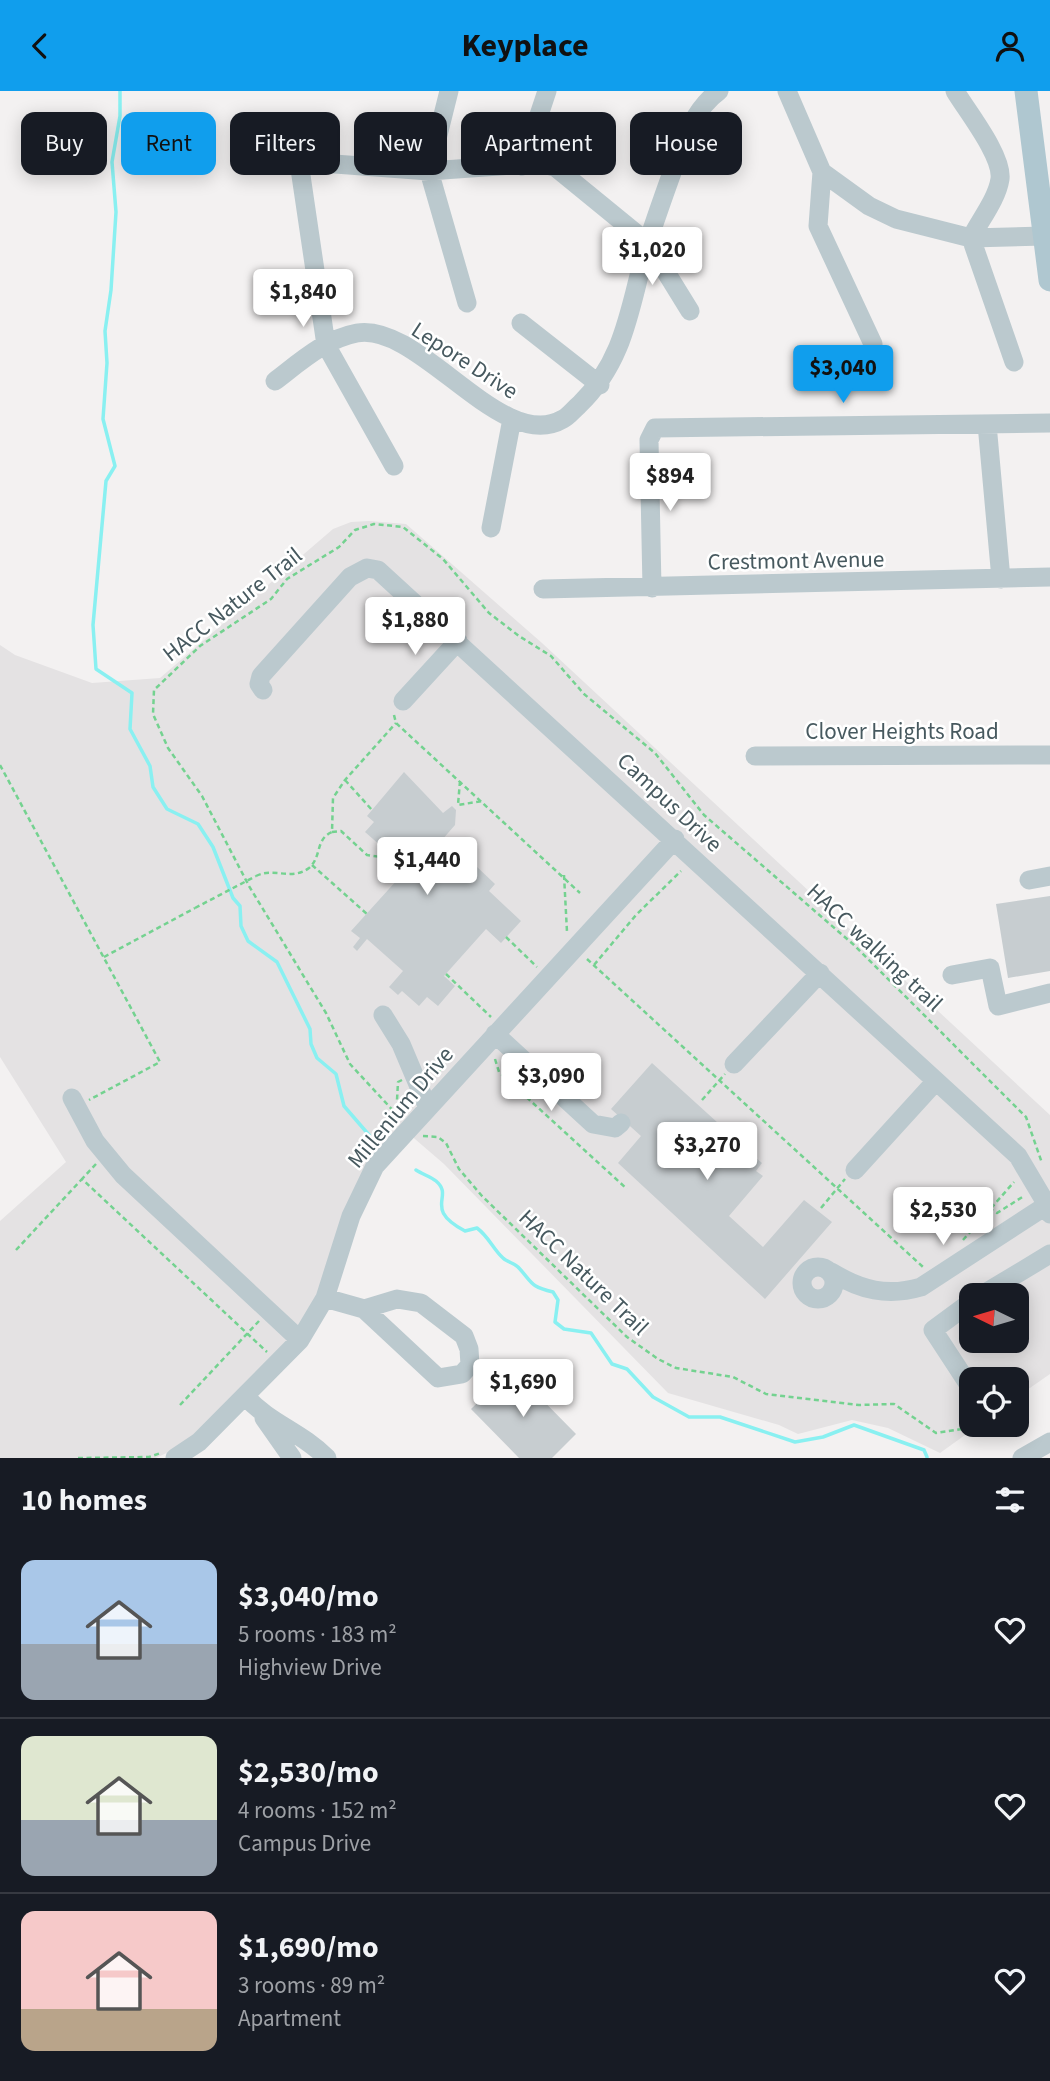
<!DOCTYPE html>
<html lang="en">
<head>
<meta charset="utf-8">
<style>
  :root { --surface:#171b24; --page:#20242c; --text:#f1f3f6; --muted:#9ea1a6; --line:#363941; --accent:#109eed }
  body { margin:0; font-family:"Source Sans 3",sans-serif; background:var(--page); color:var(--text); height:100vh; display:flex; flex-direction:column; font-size:26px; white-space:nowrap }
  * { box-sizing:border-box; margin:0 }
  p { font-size:23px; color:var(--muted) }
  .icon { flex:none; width:38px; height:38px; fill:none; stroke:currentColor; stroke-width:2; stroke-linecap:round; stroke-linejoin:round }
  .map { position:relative; height:1367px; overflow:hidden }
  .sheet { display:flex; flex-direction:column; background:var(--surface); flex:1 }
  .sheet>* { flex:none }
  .hud { position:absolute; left:21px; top:21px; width:1008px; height:63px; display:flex; gap:14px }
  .needle { width:46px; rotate:275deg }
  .controls { position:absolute; left:959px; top:1192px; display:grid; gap:14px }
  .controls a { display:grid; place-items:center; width:70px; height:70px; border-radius:14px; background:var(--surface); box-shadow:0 4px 18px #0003; font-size:35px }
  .price { position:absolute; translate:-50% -60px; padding:0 16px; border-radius:7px; background:#fff; color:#222; font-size:23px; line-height:46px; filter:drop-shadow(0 2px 4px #0008) }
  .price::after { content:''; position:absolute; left:50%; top:42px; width:21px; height:16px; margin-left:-10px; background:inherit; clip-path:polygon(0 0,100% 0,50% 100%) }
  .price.selected { background:var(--accent); color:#111 }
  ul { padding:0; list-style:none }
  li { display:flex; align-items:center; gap:21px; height:175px; padding:0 21px }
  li+li { border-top:2px solid var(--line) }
  li span { display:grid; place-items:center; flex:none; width:196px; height:140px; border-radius:14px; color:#555 }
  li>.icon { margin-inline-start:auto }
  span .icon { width:84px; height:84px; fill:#fffc; stroke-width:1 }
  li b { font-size:30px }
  h2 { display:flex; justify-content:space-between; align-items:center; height:84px; padding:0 21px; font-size:30px }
  .pill { padding:0 24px; border-radius:14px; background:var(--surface); box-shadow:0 4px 18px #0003; font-size:24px; line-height:63px }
  .pill.selected { background:var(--accent); color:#111 }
  header { display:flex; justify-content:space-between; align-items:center; height:91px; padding:0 21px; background:var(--accent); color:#111; font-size:32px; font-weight:700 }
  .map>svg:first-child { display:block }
  .education { fill:#e4e2e3; fill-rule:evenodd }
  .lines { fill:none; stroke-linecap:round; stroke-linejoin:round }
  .stream { stroke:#89f0f1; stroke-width:3.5 }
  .building { fill:#c7cdd0 }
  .path { stroke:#74d290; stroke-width:2.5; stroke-dasharray:5 3.5; stroke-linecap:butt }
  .minor { stroke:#bbc9ce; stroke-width:19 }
  .major { stroke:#afc7d0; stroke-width:23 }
  .path-bridge { stroke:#74d290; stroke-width:2.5; stroke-dasharray:5 3.5; stroke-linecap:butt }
  .labels { text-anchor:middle; stroke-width:5; stroke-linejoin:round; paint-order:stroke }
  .street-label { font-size:23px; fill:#47595f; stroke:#fff }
</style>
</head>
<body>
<header><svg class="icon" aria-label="back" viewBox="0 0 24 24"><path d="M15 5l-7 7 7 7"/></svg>Keyplace<svg class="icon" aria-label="person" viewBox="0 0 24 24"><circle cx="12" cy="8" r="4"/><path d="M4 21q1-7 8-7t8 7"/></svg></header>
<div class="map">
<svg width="1050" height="1367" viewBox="0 0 1050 1367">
  <rect width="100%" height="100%" fill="#f3f1f1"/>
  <path class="education" d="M369,430L406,433L429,453L542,552L1050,1024V1283L1017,1306V1288H971V1334H979L940,1362L888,1337L852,1329L798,1343L779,1334L668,1302L444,1073L401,1036L309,1222L277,1264L189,1351L156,1367H0V1130L66,1071L0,966V554L15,564L92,592L160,587L333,438L351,431ZM971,1204H1017V1250H971Z"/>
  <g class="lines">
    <path class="stream" d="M120,0V25L112,71L116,121L111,199L105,240L107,272L103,328L115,375L106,390L93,534L96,578L132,602L130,638L150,675L153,696L167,718L198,733L213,756L233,807L240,815L241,835L248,850L277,871L310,938L311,953L317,967L336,983L344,1015L369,1044
      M416,1079C422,1083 431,1086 436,1090C455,1106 422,1117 465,1140L477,1137C489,1146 493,1158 503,1167C507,1171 514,1172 518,1176C533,1192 529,1195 553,1201L558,1209L555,1231L564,1238L591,1242L612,1273L627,1278L653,1306L689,1326H720L795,1351L823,1346L854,1334L924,1359L927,1366"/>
  </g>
  <path class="building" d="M404,681L443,722L452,715L456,719L455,734L435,757L442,763L446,759L471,781L476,775L495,793L489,800L521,830L501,852L486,838L444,885L455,895L438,915L427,906L419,915L402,900L398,904L389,896L403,880L367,848L357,860L353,856L360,847L351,840L407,778L365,741L374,731L367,725Z
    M1050,805V880L1008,887L996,813Z
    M652,972L718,1032L702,1052L708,1057L713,1053L726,1064L723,1069L728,1074L738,1062L744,1069L750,1062L762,1072L756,1080L763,1085L729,1125L763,1156L804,1109L832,1131L765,1208L618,1072L641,1045L611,1018Z
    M512,1278L576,1343L552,1367H519L471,1318Z"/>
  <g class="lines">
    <path class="path" d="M394,624L396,632L580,802
      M0,674L160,971L89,1009
      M345,689L372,719
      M460,690L458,714L482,710
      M332,741L341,740L367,764L395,768
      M312,774L367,823
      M564,784L567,841
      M256,785C273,776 292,790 309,777C322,766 315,748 332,741L333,707L345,689L396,632
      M506,846L537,876
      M104,866L195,817
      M587,868L923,1176
      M594,874L636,824L681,780
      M446,883L491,926
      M495,968L499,981L627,1098
      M427,979L441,980
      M402,989L398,991L397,1009L402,1021
      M702,1009L725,983
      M399,1026L350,973L326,922L249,795L202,705L168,657L153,623L154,599L200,555L271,508L287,488L339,456L355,439L374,433L403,436L443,468L489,522L519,545L551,565L584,603L655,662L704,724L854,854L1026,1026L1042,1072
      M423,1045L438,1046L446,1052L459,1078L482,1105L627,1246L658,1268L676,1277L733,1286L766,1303L859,1314L894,1313L936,1342L981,1335L997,1345
      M96,1073L82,1088L267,1261
      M821,1117L845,1088
      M989,1117L997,1122L1024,1105
      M963,1149L1014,1091
      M16,1159L82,1088
      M795,1196L803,1174L820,1170
      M180,1314L259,1230
      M78,1367L149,1366L161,1362"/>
    <path class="minor" d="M449,0L429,80L467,212
      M787,0L822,81L869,115L896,128L971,147L1044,145
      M955,0C967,20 1003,65 1000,88C997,108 980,129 971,147L1014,271
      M253,67L429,80L540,72L555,76L648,152L690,220
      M299,71L326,254L394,375
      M522,75L547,0
      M822,81L818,135L873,253
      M521,232L600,294
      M275,290C300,271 325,248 357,242C420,231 502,364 563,328C569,325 574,318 579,314C627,268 630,211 648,151C656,126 665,101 674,76C683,49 695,17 719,0
      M987,333L1001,488
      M491,437L512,328
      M652,497L649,349L655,337L1050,332
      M543,498L1050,486
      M263,599L259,593L261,585L350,486L367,477L378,479L1018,1065L1047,1114L1050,1112
      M403,610L458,550
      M755,665L1050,664
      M1029,789L1050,785
      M952,884L990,877L998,915L1050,902
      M383,924L401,953L428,1017
      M495,943L593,1033L615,1037L621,1032
      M734,973L820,882
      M72,1007L95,1050L123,1084L300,1249
      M855,1079L936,990
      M802 1192a16 16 0 1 1 32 0a16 16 0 1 1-32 0Z
      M831,1181C861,1199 887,1206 921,1196L1047,1114L1050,1123
      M982,1204L1050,1163
      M325,1207L364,1218L438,1287L462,1283L470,1274L469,1258L464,1245L421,1212L397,1208L364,1218
      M967,1291L933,1239L971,1211
      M245,1305C270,1333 300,1340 327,1367
      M264,1327L292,1367
      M175,1367L199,1351L300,1249L325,1207L351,1125L375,1075L675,748
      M1022,1367L1050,1351"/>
    <path class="major" d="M1026,0L1050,189"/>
    <path class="path-bridge" d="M195,817L256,785"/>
  </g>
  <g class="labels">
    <g class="street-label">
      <text transform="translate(465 269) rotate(33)" y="8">Lepore Drive</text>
      <text transform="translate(796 469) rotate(-1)" y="8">Crestmont Avenue</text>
      <text transform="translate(232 513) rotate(-38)" y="8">HACC Nature Trail</text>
      <text x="902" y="648">Clover Heights Road</text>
      <text transform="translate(670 711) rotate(43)" y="8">Campus Drive</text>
      <text transform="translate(875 856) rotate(43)" y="8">HACC walking trail</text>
      <text transform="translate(400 1016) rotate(-50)" y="8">Millenium Drive</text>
      <text transform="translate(584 1181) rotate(44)" y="8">HACC Nature Trail</text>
    </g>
  </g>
</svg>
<div class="controls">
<a><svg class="needle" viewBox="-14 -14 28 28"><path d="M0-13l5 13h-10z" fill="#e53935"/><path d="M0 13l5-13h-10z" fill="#9ea1a6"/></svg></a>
<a><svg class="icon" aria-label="locate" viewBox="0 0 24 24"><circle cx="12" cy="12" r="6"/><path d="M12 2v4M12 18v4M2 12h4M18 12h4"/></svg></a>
</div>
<b class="price" style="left:652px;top:196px">$1,020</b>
<b class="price" style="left:303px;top:238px">$1,840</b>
<b class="price selected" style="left:843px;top:314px">$3,040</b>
<b class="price" style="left:670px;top:422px">$894</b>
<b class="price" style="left:415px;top:566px">$1,880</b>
<b class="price" style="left:427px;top:806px">$1,440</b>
<b class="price" style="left:551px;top:1022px">$3,090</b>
<b class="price" style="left:707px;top:1091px">$3,270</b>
<b class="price" style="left:943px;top:1156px">$2,530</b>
<b class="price" style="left:523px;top:1328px">$1,690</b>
<div class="hud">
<a class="pill">Buy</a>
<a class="pill selected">Rent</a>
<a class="pill">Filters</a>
<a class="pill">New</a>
<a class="pill">Apartment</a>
<a class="pill">House</a>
</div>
</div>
<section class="sheet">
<h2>10 homes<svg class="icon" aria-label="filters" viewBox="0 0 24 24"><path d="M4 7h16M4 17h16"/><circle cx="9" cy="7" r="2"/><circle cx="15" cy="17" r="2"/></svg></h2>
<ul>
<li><span style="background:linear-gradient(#a9c7e8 60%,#9aa5b1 0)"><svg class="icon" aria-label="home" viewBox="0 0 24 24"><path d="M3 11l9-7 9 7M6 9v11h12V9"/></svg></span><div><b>$3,040/mo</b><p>5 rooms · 183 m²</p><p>Highview Drive</p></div><svg class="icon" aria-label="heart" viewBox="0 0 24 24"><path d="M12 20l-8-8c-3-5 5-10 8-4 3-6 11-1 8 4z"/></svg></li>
<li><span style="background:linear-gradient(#dfe7d0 60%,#9aa5b1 0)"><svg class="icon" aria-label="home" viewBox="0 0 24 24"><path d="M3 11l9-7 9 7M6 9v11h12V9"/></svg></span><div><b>$2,530/mo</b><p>4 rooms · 152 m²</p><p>Campus Drive</p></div><svg class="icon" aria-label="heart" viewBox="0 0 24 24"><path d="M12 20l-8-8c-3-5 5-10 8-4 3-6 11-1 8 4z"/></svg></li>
<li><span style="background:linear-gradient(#f6c9c9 70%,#b9a48a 0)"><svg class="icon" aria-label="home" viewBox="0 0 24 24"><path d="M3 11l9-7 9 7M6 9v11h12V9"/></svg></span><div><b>$1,690/mo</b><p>3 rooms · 89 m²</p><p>Apartment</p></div><svg class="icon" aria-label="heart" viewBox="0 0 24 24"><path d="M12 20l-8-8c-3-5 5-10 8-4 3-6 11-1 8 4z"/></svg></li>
</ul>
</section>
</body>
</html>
